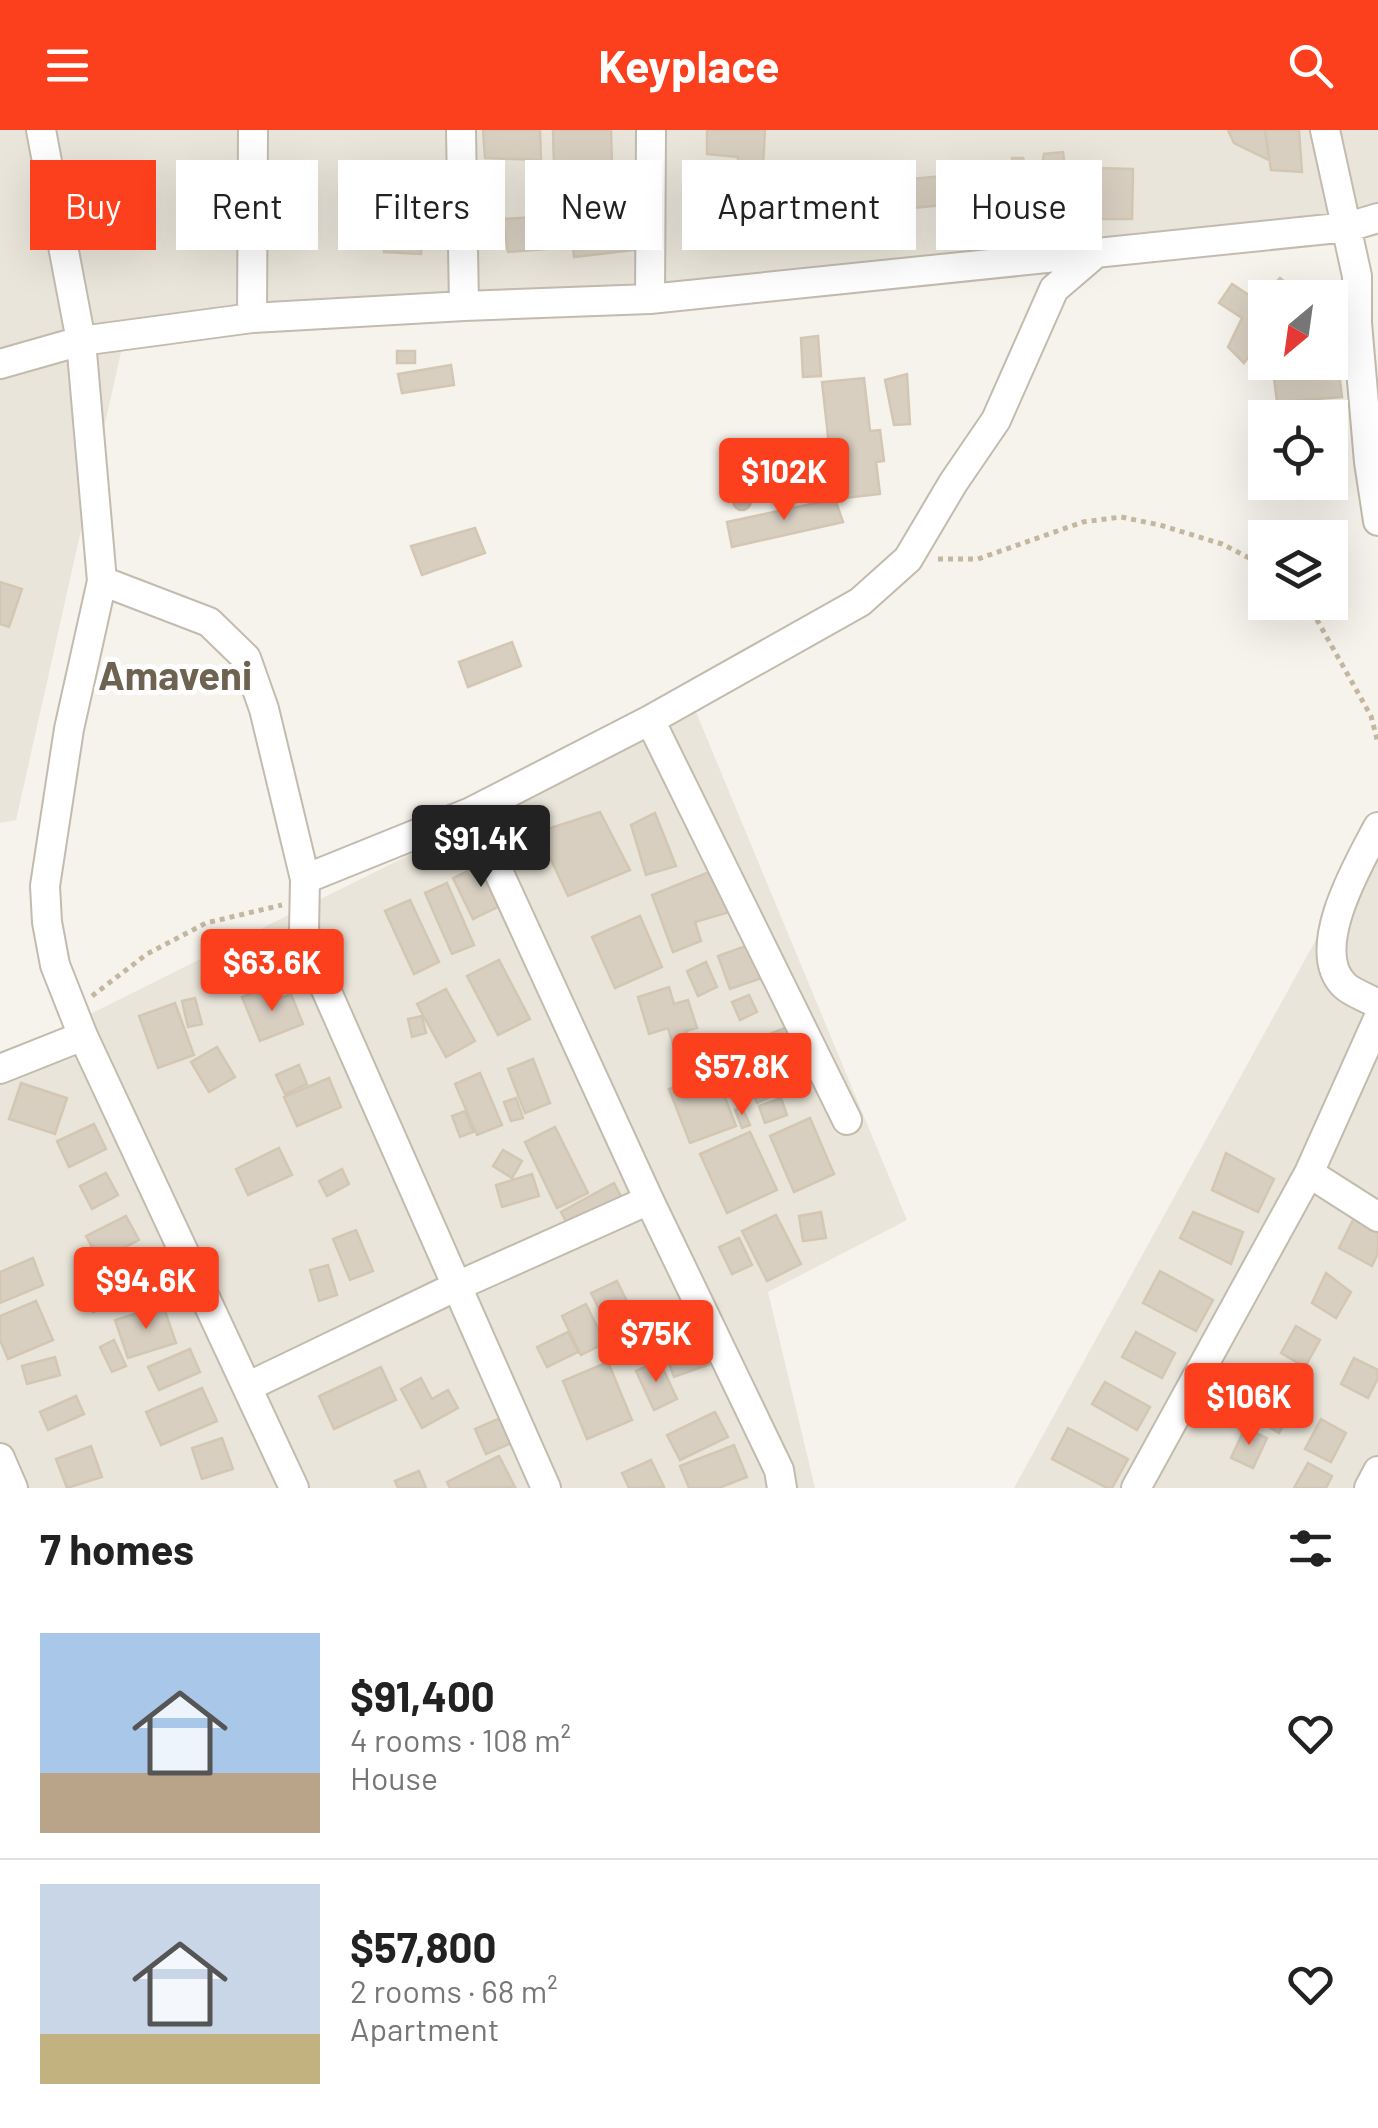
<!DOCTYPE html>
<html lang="en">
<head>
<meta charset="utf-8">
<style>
  :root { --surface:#fff; --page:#f6f6f6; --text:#222; --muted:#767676; --line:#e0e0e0; --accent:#fc3f1d }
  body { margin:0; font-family:Barlow,sans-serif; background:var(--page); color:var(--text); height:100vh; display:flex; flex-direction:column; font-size:38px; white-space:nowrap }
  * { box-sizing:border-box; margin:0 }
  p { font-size:32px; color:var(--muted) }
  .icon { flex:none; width:55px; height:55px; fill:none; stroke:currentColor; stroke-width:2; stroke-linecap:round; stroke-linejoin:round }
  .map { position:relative; height:1358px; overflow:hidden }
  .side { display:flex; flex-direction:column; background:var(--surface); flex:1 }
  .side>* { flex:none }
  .hud { position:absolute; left:30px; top:30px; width:1320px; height:90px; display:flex; gap:20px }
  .needle { width:65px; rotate:209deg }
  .tools { position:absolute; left:1248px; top:150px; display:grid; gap:20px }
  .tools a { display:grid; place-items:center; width:100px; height:100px; border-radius:0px; background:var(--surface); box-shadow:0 10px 40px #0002; font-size:50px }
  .price { position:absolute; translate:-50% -85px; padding:0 22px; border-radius:10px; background:var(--accent); color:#fff; font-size:32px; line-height:65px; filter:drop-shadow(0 2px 5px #0008) }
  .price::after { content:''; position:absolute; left:50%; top:60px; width:30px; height:22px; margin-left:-15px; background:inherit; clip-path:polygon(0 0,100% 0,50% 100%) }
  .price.current { background:#222; color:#fff }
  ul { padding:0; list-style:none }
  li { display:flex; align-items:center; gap:30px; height:250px; padding:0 40px }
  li+li { border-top:2px solid var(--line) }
  li span { display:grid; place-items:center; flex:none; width:280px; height:200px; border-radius:0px; color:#555 }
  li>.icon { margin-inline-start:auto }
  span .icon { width:120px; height:120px; fill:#fffc; stroke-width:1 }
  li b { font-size:42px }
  h2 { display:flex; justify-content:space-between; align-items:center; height:120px; padding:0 40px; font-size:42px }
  .pill { padding:0 35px; border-radius:0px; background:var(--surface); box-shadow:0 10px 40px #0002; font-size:35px; line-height:90px }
  .pill.current { background:var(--accent); color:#fff }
  header { display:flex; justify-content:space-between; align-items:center; height:130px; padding:0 40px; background:var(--accent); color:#fff; font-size:45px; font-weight:700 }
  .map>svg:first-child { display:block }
  .residential { fill:#eae5da }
  .building { fill:#d8cfc1; stroke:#d3c7b4; stroke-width:2.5 }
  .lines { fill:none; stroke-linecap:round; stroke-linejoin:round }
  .street-casing { stroke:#c2bbae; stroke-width:32 }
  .path { stroke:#c4b79f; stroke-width:5; stroke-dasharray:5 5; stroke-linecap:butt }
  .street { stroke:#fff; stroke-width:28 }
  .labels { text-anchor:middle; stroke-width:10; stroke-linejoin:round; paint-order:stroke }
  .district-label { font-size:40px; font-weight:bold; fill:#6e6250; stroke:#fff }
</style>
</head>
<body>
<header><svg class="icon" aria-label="menu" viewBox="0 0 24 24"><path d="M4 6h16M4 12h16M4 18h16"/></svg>Keyplace<svg class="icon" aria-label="search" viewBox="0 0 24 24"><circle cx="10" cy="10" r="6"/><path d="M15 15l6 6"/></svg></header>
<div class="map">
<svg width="1378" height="1358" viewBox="0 0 1378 1358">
  <rect width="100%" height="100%" fill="#f6f3ec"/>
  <path class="residential" d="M0,0H1378V105L128,191L16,690L0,693Z
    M696,582L907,1090L768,1162L815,1358H0V929Z
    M1378,697V1358H1014Z"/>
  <path class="building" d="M483,0H540L541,30L485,28Z
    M553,0H611L612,35L554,36Z
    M707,0H765L762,54L766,56L737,51L738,27L707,24Z
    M1228,0H1265L1269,30L1234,13Z
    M1265,0H1299L1302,42L1271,40Z
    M1063,22L1070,77L1003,84L997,38L1012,39V28H1023L1026,37L1042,35L1044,24Z
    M878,35L879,52L942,46L944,75L912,78L915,104L872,108L865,36Z
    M1095,38L1133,39L1132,89H1095Z
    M841,41H858L861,85L844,86Z
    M387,59L402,60L401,78L423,81L421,124L384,122Z
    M613,62L634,120L574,127L569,72Z
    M548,63L549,76L561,78L558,118L508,122L503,89L536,87L534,67Z
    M1280,148L1297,162L1293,168H1265V204L1244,233L1228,217L1242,188L1219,173L1232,154L1258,171Z
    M1330,201H1334L1342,267L1277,272L1272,232H1330Z
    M818,206L821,246L803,247L801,208Z
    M397,221H415V233H397Z
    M451,235L454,255L402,263L398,244Z
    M907,244L910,294L894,295L885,250Z
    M864,248L870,301L880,300L884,331L876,332L880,364L835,369L822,252Z
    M733 371a9 9 0 1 1 18 0a9 9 0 1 1-18 0Z
    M835,369L843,392L732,417L727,392Z
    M475,398L485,423L422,445L411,416Z
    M0,452L22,459L9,497L0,494Z
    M512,512L521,536L468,557L459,532Z
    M600,682L630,740L568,766L538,702Z
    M655,683L676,736L646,745L631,695Z
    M489,731L508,772L473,789L453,748Z
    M714,740L733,781L695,792L701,811L673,822L652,765Z
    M447,753L474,815L452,824L425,763Z
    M410,770L439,832L414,844L385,781Z
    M640,786L662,837L615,858L592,807Z
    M751,814L762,848L730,859L718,826Z
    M499,830L530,889L498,905L467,846Z
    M706,832L717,857L698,866L687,841Z
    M669,857L674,874L688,870L697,898L686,901L690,913L674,918L668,898L649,904L638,867Z
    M266,858L272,872L291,864L303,894L260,911L242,867Z
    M446,859L475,911L446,927L417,874Z
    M749,865L757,882L740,890L732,872Z
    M195,868L202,894L188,897L182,871Z
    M175,873L194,925L158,938L139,886Z
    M422,886L426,903L412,907L408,889Z
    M787,897L798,925L738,950L726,922Z
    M217,917L235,947L209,962L191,932Z
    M533,929L550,973L525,983L508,939Z
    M299,935L307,954L285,964L276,945Z
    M789,936L798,954L757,973L749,954Z
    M715,942L736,996L690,1013L669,959Z
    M480,943L502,995L477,1005L455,954Z
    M329,948L341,977L297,996L284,967Z
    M21,953L67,968L55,1004L9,989Z
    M516,968L523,988L511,991L504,972Z
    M781,968L787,985L765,993L759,976Z
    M742,977L750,995L742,998L735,980Z
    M465,981L473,1002L460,1007L452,986Z
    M810,988L834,1044L794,1062L770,1006Z
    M94,994L106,1019L69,1037L57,1011Z
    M555,997L588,1063L557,1078L525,1012Z
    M750,1002L777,1060L727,1083L700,1024Z
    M279,1018L292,1045L248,1065L236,1039Z
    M503,1020L522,1031L512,1048L493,1036Z
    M1226,1023L1274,1049L1258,1082L1212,1060Z
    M342,1039L349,1054L327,1066L319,1051Z
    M106,1043L118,1065L92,1079L80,1056Z
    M532,1044L539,1066L502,1077L496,1055Z
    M614,1053L624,1072L571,1101L561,1082Z
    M821,1082L826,1108L803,1111L799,1086Z
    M1193,1082L1243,1102L1231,1134L1180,1108Z
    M1357,1082L1378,1091V1123L1372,1136L1339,1118Z
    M776,1085L801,1134L767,1151L742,1101Z
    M126,1086L139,1110L99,1130L86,1106Z
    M356,1100L373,1141L350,1150L333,1109Z
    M739,1108L752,1135L732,1144L719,1117Z
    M33,1128L43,1155L0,1173V1142Z
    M152,1128L166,1160L123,1179L109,1147Z
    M328,1135L337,1165L319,1171L310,1140Z
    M1160,1141L1213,1170L1196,1201L1143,1173Z
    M1326,1143L1351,1162L1336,1188L1312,1173Z
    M94,1149L105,1177L93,1182L82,1154Z
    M617,1151L639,1196L614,1208L591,1163Z
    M36,1171L53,1210L8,1229L0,1210V1186Z
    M586,1174L605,1213L581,1225L562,1186Z
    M163,1175L176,1213L128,1228L115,1190Z
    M698,1191L713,1233L674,1247L659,1205Z
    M1296,1196L1320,1210L1305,1237L1281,1223Z
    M568,1202L578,1222L547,1237L537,1217Z
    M1136,1202L1175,1223L1162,1248L1122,1227Z
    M114,1210L126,1236L112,1242L100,1217Z
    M190,1219L200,1242L159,1260L148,1237Z
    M55,1227L60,1245L27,1254L22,1236Z
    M1354,1228L1378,1240V1248L1368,1268L1341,1254Z
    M659,1230L677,1269L654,1280L636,1241Z
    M608,1232L632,1290L587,1309L563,1251Z
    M381,1237L396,1270L334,1299L319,1266Z
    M1256,1237L1302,1265L1279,1303L1233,1275Z
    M421,1248L432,1269L448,1260L458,1278L422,1298L401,1259Z
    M1105,1252L1150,1277L1137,1300L1092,1274Z
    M202,1258L217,1291L161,1315L146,1282Z
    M76,1266L84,1284L48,1300L40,1282Z
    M715,1282L728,1307L680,1330L667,1305Z
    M503,1287L514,1312L486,1324L475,1299Z
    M1321,1289L1346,1303L1331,1332L1305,1319Z
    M1068,1298L1128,1329L1112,1358H1107L1052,1329Z
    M1245,1298L1267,1308L1253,1338L1231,1328Z
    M222,1308L233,1339L202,1349L192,1318Z
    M734,1315L747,1347L719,1358H689L680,1336Z
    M91,1316L102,1347L67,1358L56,1329Z
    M499,1326L515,1357L450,1358L447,1352Z
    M651,1330L664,1357L629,1358L622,1343Z
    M1308,1333L1332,1346L1326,1358H1294Z
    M419,1341L426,1358H398L395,1351Z"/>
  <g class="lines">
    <defs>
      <path id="street" d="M41,0L81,211L102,451L69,599L45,756L47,792L55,835L83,906L294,1358
        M461,0L464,176
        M1325,0L1357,146V193L1369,332L1378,391
        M650,169L651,0
        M252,188L253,0
        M0,234L81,211L252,188L464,176L650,169L1348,97L1378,88
        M102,451L209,492L246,528L264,579L305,749L304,800L316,837L546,1358
        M650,590L847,990
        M471,682L649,1070L779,1340L782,1358
        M1378,697C1359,733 1308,819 1344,855C1352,863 1368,868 1378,874
        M305,749L471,682L650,590L860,472L908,429L953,353L996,290L1054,159L1096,123
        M0,939L83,906
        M1309,1043L1378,1087
        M247,1257L455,1157L649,1070
        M0,1328L13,1358
        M1136,1358L1309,1043L1378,889
        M1369,1358L1378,1341"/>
    </defs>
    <use href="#street" class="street-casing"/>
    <path class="path" d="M938,429H978L1083,392L1121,387L1160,395L1222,414L1265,436
      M1307,472L1371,586L1378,613
      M92,866L147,824L206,793L282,775"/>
    <use href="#street" class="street"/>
  </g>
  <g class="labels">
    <g class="district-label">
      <text x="175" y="560">Amaveni</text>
    </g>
  </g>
</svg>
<div class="tools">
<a><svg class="needle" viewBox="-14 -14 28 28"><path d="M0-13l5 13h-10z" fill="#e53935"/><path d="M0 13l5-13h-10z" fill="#767676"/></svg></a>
<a><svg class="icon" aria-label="locate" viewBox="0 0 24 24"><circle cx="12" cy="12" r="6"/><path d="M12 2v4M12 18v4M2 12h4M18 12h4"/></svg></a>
<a><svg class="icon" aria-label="layers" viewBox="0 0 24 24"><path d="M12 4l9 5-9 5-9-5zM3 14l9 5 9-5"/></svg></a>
</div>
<b class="price" style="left:784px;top:393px">$102K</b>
<b class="price current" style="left:481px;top:760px">$91.4K</b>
<b class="price" style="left:272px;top:884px">$63.6K</b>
<b class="price" style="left:742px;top:988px">$57.8K</b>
<b class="price" style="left:146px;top:1202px">$94.6K</b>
<b class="price" style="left:656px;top:1255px">$75K</b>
<b class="price" style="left:1249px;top:1318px">$106K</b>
<div class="hud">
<a class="pill current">Buy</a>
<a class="pill">Rent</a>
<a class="pill">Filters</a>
<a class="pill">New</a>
<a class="pill">Apartment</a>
<a class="pill">House</a>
</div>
</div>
<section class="side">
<h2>7 homes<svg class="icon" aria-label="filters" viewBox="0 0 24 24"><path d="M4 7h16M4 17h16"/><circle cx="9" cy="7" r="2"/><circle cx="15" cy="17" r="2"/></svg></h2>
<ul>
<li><span style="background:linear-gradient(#a9c7e8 70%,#b9a48a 0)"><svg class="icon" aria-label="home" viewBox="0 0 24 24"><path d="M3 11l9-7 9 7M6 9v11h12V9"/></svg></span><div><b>$91,400</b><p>4 rooms · 108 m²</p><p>House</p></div><svg class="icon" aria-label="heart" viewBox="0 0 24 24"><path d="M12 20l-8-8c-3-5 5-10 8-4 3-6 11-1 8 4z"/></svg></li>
<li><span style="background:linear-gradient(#c9d6e8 75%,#c2b280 0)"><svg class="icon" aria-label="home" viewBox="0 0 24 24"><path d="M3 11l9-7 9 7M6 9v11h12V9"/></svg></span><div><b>$57,800</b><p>2 rooms · 68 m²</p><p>Apartment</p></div><svg class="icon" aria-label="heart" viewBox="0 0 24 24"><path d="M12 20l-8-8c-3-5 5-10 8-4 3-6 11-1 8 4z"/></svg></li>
</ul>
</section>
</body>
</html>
